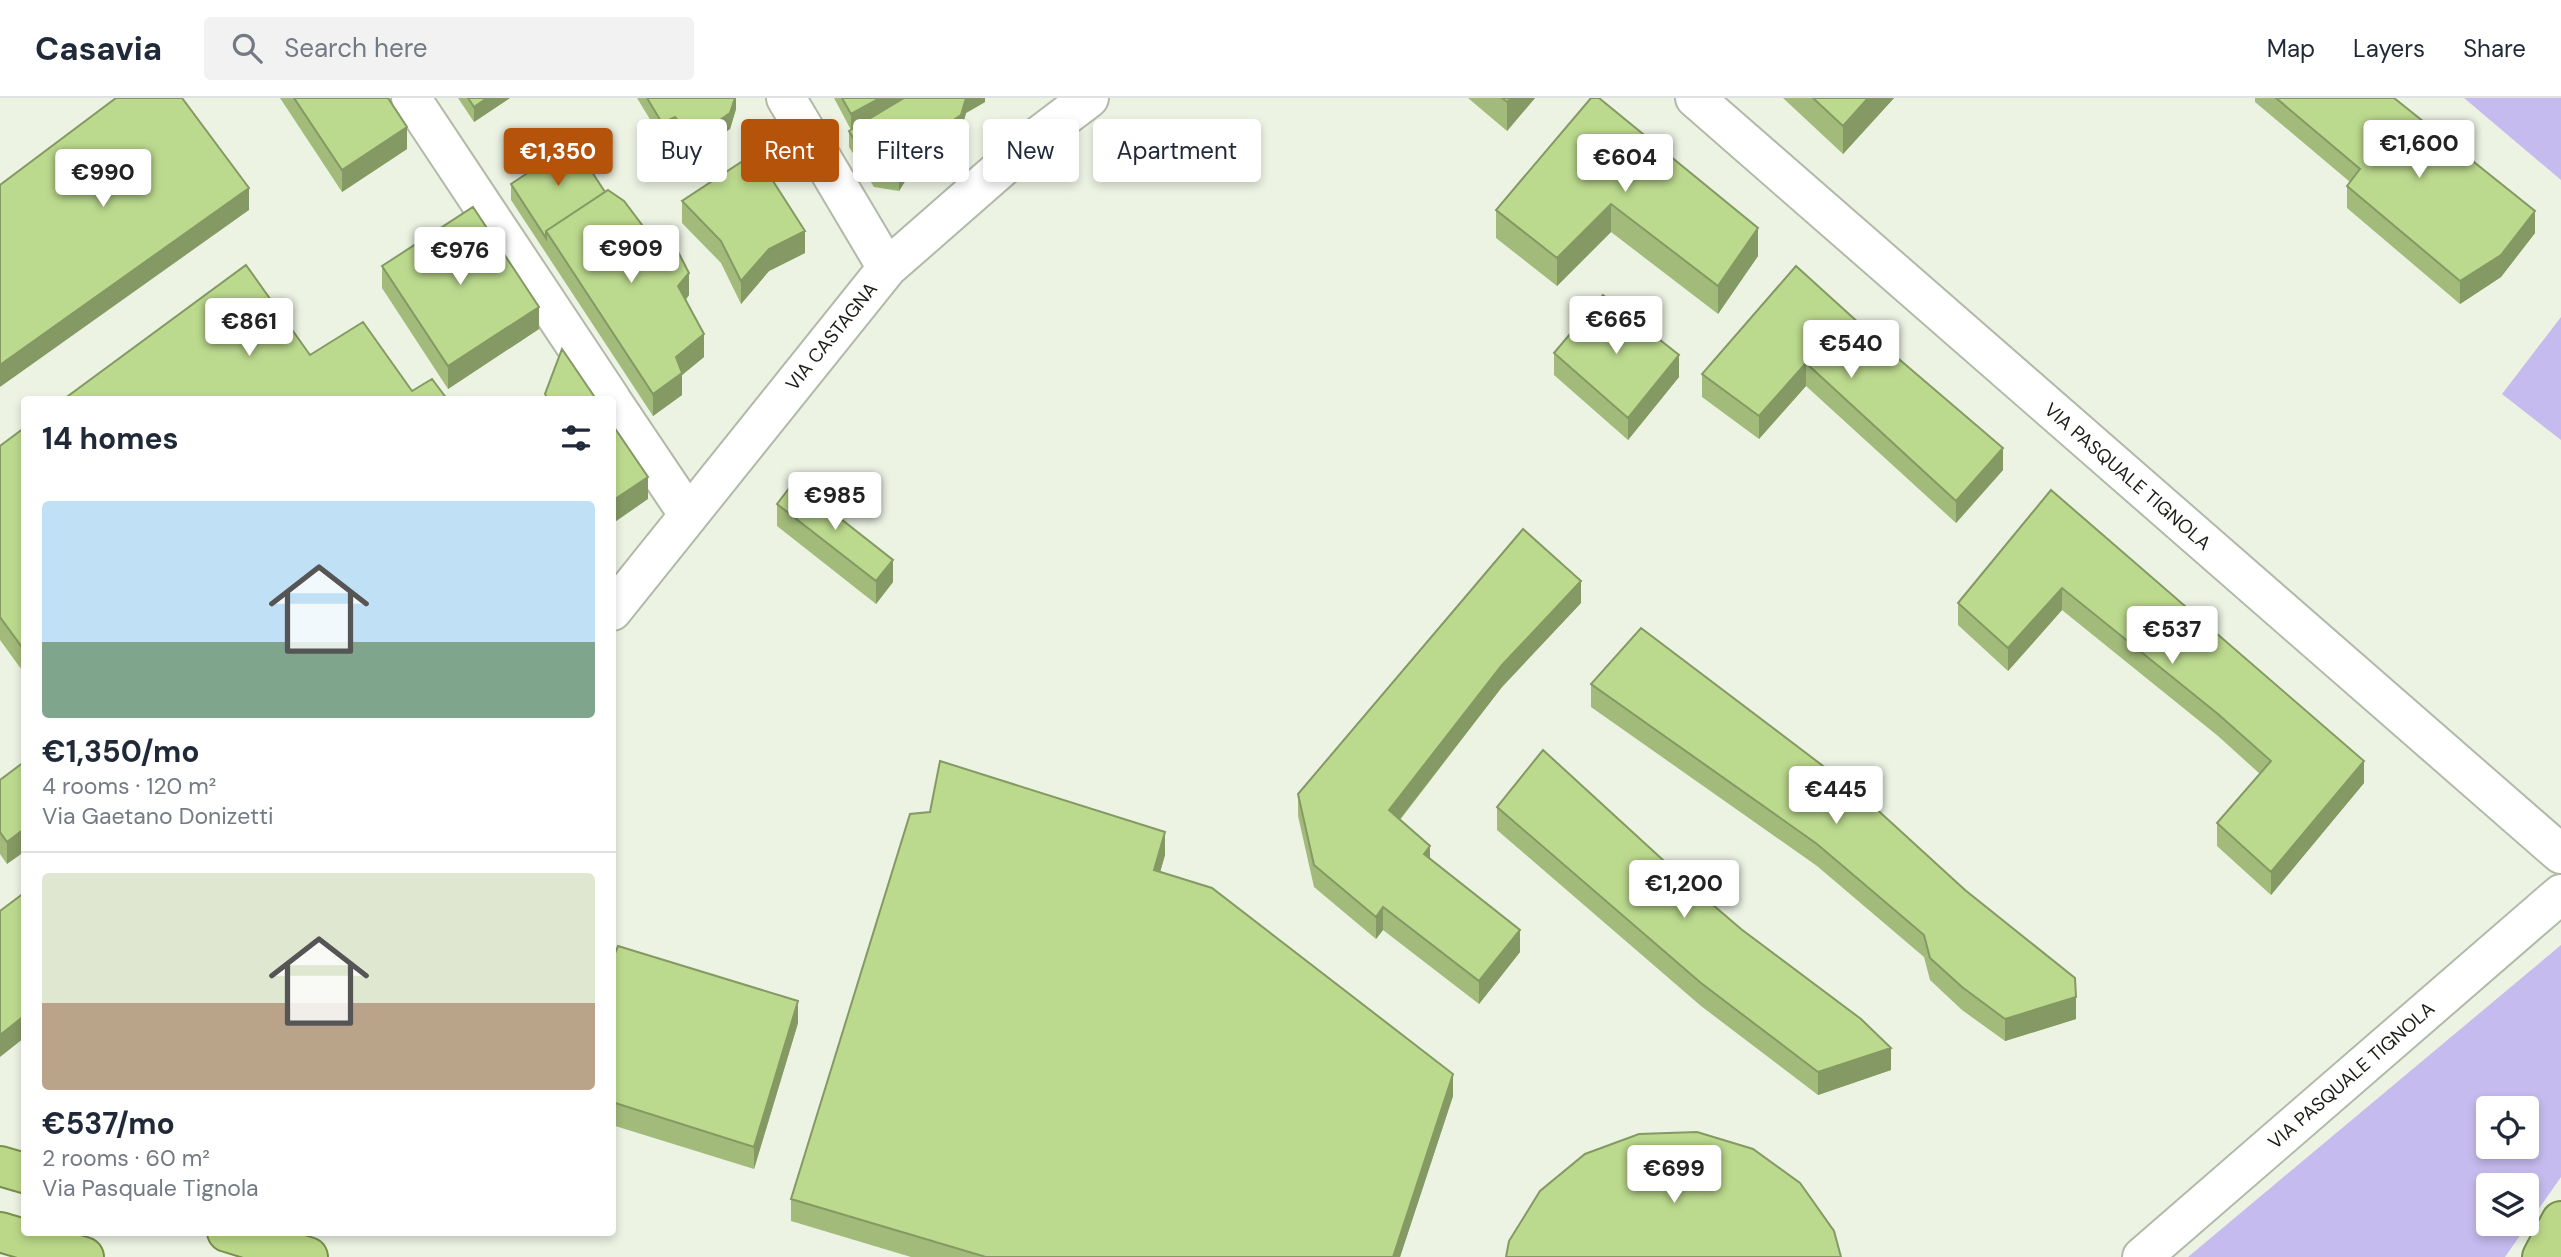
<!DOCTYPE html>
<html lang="en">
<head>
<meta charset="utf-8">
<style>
  :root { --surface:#fff; --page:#f2f2f3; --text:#1f2937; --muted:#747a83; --line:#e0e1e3; --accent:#b45309 }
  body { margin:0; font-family:"DM Sans",sans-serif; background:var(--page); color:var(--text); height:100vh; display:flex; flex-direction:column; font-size:26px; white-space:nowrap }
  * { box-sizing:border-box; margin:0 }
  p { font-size:23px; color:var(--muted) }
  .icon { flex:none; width:38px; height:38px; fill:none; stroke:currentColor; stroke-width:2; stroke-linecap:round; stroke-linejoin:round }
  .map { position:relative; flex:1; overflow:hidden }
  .panel { position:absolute; left:21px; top:298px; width:595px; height:840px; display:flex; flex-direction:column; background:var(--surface); border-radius:7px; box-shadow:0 4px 10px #0003 }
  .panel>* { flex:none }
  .guide { position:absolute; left:637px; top:21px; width:665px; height:63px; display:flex; gap:14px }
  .tools { position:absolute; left:2476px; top:998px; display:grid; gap:14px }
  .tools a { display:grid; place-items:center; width:63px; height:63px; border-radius:7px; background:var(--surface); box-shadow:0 4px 10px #0003; font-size:35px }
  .price { position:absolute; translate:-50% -60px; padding:0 16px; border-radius:7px; background:#fff; color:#222; font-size:23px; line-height:46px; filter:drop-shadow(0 2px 4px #0008) }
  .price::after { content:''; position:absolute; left:50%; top:42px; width:21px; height:16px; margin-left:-10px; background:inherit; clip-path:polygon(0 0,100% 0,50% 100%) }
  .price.current { background:var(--accent); color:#fff }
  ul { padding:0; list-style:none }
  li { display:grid; align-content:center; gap:14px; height:371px; padding:0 21px }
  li+li { border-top:2px solid var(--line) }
  li span { display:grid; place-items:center; height:217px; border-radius:7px; color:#555 }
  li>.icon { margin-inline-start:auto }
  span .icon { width:126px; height:126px; fill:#fffc; stroke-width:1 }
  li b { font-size:30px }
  h2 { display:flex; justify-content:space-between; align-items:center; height:84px; padding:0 21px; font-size:30px }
  .tag { padding:0 24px; border-radius:7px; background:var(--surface); box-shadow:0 4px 10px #0003; font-size:24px; line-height:63px }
  .tag.current { background:var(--accent); color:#fff }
  header { display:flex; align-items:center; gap:42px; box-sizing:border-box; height:98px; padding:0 35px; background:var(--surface); border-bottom:2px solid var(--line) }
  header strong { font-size:33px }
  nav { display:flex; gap:38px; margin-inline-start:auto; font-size:24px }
  .search { width:490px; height:63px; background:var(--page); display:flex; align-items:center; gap:18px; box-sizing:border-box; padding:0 24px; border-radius:7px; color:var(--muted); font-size:26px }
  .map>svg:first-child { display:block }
  .green { fill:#c5bbee; fill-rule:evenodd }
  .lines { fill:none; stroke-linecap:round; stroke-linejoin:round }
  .minor-casing { stroke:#b2b9a9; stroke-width:42 }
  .trunk-casing { stroke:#78904e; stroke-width:42 }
  .minor { stroke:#fff; stroke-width:38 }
  .trunk { stroke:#bbd888; stroke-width:38 }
  .wall { fill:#a2bb7a }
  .shaded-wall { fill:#849963 }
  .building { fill:#bcda8e; stroke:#849963; stroke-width:2 }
  .labels { text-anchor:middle; stroke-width:5; stroke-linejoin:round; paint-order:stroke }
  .street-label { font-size:19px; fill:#1a1d17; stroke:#fff }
</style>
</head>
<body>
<header>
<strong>Casavia</strong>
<div class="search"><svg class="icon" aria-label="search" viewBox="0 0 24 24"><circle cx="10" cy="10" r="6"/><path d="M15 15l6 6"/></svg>Search here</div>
<nav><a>Map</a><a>Layers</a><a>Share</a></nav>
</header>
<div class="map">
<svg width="2561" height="1159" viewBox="0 0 2561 1159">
  <rect width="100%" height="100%" fill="#ecf3e3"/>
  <path class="green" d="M2464,0H2561V82Z
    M2561,219V342L2502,296Z
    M2561,847V1079L2505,1159H2188ZM2488,1010H2527V1048H2488ZM2488,1087H2527V1125H2488Z"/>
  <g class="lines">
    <defs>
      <path id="minor" d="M411,0L611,301
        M786,0L887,170
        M1695,0L2561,756
        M612,303L688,416
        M612,513L887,170L1031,44L1089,0
        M2142,1159L2561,796"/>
      <path id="trunk" d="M0,1068L24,1075
        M0,1134L84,1159
        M227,1134L308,1159
        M2542,1159L2561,1123"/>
    </defs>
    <use href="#minor" class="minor-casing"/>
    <use href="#trunk" class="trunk-casing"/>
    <use href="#minor" class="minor"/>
    <use href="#trunk" class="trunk"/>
  </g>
  <path class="wall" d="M280,0H388L407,51L342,94Z
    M458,0H510L474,24Z
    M637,0H736V11L730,31L712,43V55L698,61L675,35L662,41Z
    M834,0H985V4L966,15L961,33L919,61L899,93L874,89L849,49V33L851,32Z
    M1468,0H1535L1507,33Z
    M1591,0L1758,158L1718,216L1611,134L1557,188L1496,140V112Z
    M1783,0H1894L1843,56Z
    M2255,0H2394L2535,135L2501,179L2460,206L2347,110V88L2350,84L2255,4Z
    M511,86L605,94L689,197L686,202L704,259L682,277V297L653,318L511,102Z
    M682,103L805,155L769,173L741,206L721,165L682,125Z
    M382,168L539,231L448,291L382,190Z
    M1796,168L2003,372L1956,425L1806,288L1759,341L1702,299V276Z
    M1554,255L1679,279L1628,342L1554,277Z
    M24,330V575L0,542V348Z
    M2051,392L2364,685L2271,797L2217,748V725L2260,676L2218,638L2062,512L2008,573L1958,527V505Z
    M777,406L893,484L876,506L777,428Z
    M1581,505L1502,589L1400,722L1430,761L1520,854L1479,906L1383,832L1376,841L1314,789L1298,718V696Z
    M1591,586L2076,921L2005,943L1962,912L1930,882L1924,859L1817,768L1591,609Z
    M24,664L7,766L0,756V682Z
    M1497,709L1891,972L1818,997L1701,908L1497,732Z
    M1165,757L1160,774L1453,998L1400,1159H911L791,1123V1101Z
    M612,863L798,925L754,1071L612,1027Z"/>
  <path class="shaded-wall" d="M487,0H510L474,24V9Z
    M735,0H736V11L730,31L712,43V55L698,61V46L711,28Z
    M880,0H908L851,32V16Z
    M966,0H985V4L966,15L961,33L919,61L899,93V77L919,45Z
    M1511,0H1535L1507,33V4Z
    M1868,0H1894L1843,56V28Z
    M675,19V35L662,41V25Z
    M407,29V51L342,94V72Z
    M249,90V112L0,289V267Z
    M1611,106V134L1557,188V160Z
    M2535,113V135L2501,179L2460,206V183Z
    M1758,130V158L1718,216V188Z
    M805,133V155L769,173L741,206V183L769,151Z
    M689,175V197L678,210V188Z
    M539,209V231L448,291V268Z
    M704,236V259L682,277V297L653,318V296L676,259Z
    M1679,257V279L1628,342V320Z
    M1806,265V288L1759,341V318Z
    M2003,350V372L1956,425V403Z
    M648,379V401L612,426V403Z
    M893,462V484L876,506V483Z
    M1581,483V505L1502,589L1389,735V712L1502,567Z
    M2062,490V512L2008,573V550Z
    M2364,663V685L2271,797V774Z
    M24,731V754L7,766V744Z
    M1165,734V757L1154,795V772Z
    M1430,748V770L1424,756Z
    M1383,809V832L1376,841V819Z
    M1520,832V854L1479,906V883Z
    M2076,899V921L2005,943V921Z
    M798,903V925L754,1071V1049Z
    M24,918V940L0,959V937Z
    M1891,950V972L1818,997V974Z
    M1453,976V998L1400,1159H1393Z"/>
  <path class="building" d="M116,0H182L249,90L0,267V87Z
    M294,0H388L407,29L342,72Z
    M468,0H487L474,9Z
    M647,0H735L730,15L711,28L712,39L698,46L675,19L662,25Z
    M842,0H880L851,16Z
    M904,0H966L961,17L919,45L899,77L874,74L849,33Z
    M1502,0H1511L1507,4Z
    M1591,0H1599L1758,130L1718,188L1611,106L1557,160L1496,112Z
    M1813,0H1868L1843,28Z
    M2276,0H2394L2535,113L2501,157L2460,183L2347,88L2360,71Z
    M573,45L605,94L546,133V140L511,86Z
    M755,55L805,133L769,151L741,183L721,143L682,103Z
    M608,92L624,103L655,144H673L689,175L678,188L704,236L676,259L682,275L653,296L546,133Z
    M473,109L539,209L448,268L382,168Z
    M246,167L310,257L363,224L412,293L432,281L447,301H64Z
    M1796,168L1893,256L2003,350L1956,403L1806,265L1759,318L1702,276Z
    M1603,197L1679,257L1628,320L1554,255Z
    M562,251L596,301H548L545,296Z
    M612,326L648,379L612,403Z
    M24,330V552L0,519V348Z
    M794,384L893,462L876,483L777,406Z
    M2051,392L2364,663L2271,774L2217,725L2271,663L2218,616L2062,490L2008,550L1958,505Z
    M1523,431L1581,483L1502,567L1389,712L1430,748L1424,756L1520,832L1479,883L1383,809L1376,819L1314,767L1298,696Z
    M1641,530L1860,696L1965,792L2075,880L2076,899L2005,921L1962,889L1930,860L1924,837L1817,746L1591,586Z
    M1543,652L1699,795L1741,831L1861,921L1891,950L1818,974L1701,885L1497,709Z
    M940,663L1165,734L1154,772L1212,790L1453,976L1393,1159H986L791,1101L910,716L930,714Z
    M24,664V731L7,744L0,734V682Z
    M24,795V918L0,937V813Z
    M618,848L798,903L754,1049L612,1004V863Z
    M1697,1034L1753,1051L1800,1085L1834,1133L1841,1159H1506L1509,1143L1540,1093L1585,1056L1639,1036Z"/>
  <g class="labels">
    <g class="street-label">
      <text transform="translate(831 238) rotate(-51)" y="7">VIA CASTAGNA</text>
      <text transform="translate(2128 378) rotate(41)" y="7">VIA PASQUALE TIGNOLA</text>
      <text transform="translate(2351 977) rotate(-41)" y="7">VIA PASQUALE TIGNOLA</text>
    </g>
  </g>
</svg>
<div class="tools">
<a><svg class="icon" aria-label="locate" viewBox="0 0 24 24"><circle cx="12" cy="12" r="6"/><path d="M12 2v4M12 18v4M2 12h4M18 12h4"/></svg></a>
<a><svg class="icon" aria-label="layers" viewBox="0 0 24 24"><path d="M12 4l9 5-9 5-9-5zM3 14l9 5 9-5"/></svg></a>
</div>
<b class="price" style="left:2419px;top:82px">€1,600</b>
<b class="price current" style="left:558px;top:90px">€1,350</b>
<b class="price" style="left:1625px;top:96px">€604</b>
<b class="price" style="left:103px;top:111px">€990</b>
<b class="price" style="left:631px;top:187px">€909</b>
<b class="price" style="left:460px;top:189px">€976</b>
<b class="price" style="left:1616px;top:258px">€665</b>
<b class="price" style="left:249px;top:260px">€861</b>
<b class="price" style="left:1851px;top:282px">€540</b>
<b class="price" style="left:835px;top:434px">€985</b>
<b class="price" style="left:2172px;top:568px">€537</b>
<b class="price" style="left:1836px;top:728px">€445</b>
<b class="price" style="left:1684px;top:822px">€1,200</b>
<b class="price" style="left:1674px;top:1107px">€699</b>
<div class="guide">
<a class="tag">Buy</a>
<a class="tag current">Rent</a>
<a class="tag">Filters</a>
<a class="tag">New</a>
<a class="tag">Apartment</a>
</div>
<section class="panel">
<h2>14 homes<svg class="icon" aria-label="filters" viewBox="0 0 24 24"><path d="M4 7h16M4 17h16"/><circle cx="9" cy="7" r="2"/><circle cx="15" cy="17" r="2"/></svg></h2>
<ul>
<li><span style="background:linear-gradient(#bfe0f5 65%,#7fa58c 0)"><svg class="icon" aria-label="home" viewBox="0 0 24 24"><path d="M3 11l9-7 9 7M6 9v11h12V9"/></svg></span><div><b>€1,350/mo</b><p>4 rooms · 120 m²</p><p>Via Gaetano Donizetti</p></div></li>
<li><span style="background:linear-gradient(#dfe7d0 60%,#b9a48a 0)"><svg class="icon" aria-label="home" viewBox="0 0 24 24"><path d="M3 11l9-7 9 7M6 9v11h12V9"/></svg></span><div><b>€537/mo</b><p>2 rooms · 60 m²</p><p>Via Pasquale Tignola</p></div></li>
</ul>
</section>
</div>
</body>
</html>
